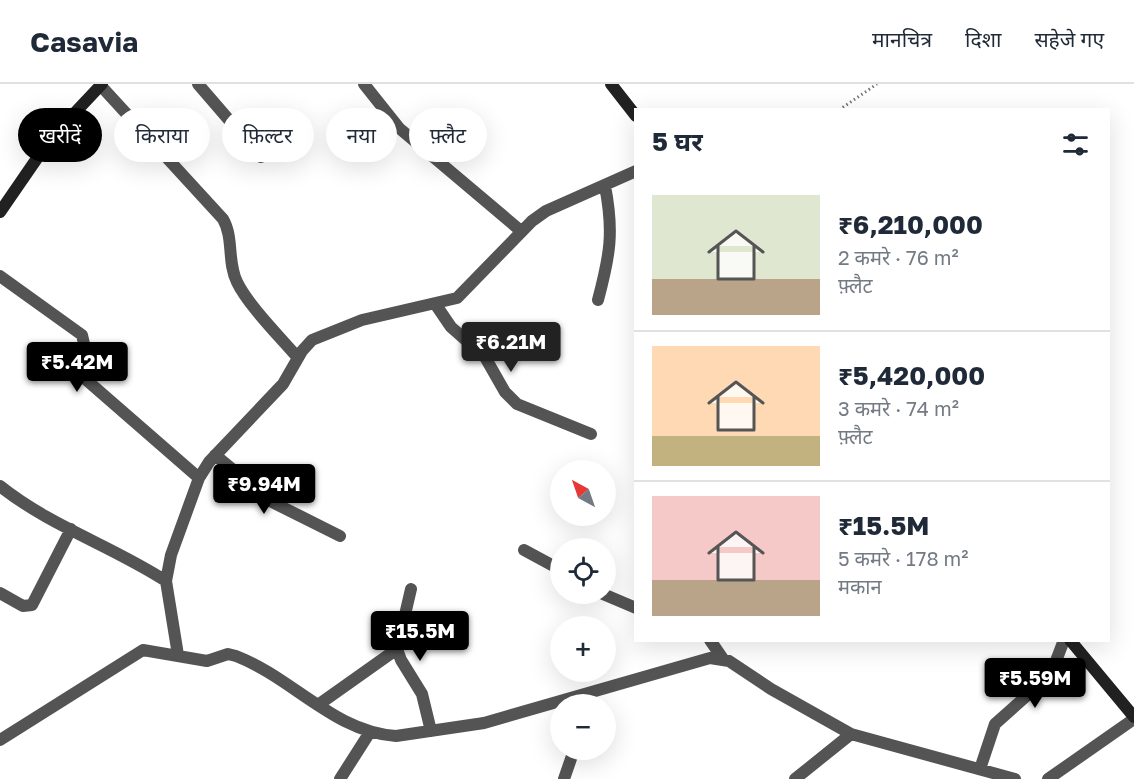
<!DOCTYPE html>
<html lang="hi">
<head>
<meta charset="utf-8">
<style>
  :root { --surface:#fff; --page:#f2f2f3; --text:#1f2937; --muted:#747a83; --line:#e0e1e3; --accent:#000 }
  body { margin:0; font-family:"Golos Text","Noto Sans Devanagari",sans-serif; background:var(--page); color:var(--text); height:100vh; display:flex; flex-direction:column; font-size:22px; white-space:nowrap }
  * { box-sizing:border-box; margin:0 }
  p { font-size:20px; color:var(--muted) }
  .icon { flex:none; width:33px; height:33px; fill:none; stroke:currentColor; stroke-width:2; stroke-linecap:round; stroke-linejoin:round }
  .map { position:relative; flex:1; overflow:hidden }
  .side { position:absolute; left:634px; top:24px; width:476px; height:534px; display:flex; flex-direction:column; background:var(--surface); border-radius:0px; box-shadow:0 6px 24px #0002 }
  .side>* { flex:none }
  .hud { position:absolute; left:18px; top:24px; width:526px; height:54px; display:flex; gap:12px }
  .needle { width:39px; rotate:320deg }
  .tools { position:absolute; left:550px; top:376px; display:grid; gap:12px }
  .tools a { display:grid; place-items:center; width:66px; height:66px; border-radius:50%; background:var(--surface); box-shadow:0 6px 24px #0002; font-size:30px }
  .price { position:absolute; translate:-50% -51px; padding:0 14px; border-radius:6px; background:var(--accent); color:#fff; font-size:20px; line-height:39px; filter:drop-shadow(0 2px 3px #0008) }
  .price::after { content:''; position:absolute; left:50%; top:36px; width:18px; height:14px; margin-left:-9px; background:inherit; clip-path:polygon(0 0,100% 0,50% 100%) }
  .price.on { background:#222; color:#fff }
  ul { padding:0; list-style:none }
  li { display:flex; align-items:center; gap:18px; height:150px; padding:0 18px }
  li+li { border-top:2px solid var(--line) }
  li span { display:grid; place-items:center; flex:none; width:168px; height:120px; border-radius:0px; color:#555 }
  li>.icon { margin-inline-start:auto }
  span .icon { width:72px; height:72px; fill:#fffc; stroke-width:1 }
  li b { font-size:26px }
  h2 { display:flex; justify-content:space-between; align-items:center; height:72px; padding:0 18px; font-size:26px }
  .tag { padding:0 21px; border-radius:27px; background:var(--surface); box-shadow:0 6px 24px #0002; font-size:21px; line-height:54px }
  .tag.on { background:var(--accent); color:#fff }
  header { display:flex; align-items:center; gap:36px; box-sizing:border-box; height:84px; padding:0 30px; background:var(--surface); border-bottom:2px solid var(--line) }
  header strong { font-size:28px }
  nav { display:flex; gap:33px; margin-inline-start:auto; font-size:21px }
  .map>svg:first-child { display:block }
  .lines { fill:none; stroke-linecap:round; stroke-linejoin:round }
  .path { stroke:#767676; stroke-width:3; stroke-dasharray:1.5 3; stroke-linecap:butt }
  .street { stroke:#545454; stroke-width:12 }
  .secondary { stroke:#212121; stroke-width:12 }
</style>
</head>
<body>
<header>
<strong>Casavia</strong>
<nav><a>मानचित्र</a><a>दिशा</a><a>सहेजे गए</a></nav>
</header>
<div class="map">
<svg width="1134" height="695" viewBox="0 0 1134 695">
  <rect width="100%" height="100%" fill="#fff"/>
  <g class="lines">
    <path class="path" d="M839,26L877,0"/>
    <path class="street" d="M198,0L261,73
      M364,0L399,44L521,147
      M101,2L223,135C234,154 227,178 237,198C248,221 280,253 298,274
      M0,192L82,251L85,264L83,293L199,394
      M598,216C610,171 614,148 605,102
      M436,221L451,243L485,273L505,308L517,320L591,350
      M215,371L272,418L340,452
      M0,402C50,442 112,462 166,497
      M524,466L561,486
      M411,505L397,565L401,576L422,610L431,647
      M0,509L23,522L32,521L71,445
      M603,510L636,524
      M710,556L723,575
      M178,571L166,497L171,471L199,394L209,378L283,300L302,267L312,256L362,236L457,214L532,137L546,127L636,87
      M318,621L397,565
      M0,656L143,566L207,577L228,570L236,572C293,594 334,648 396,652L484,639L710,574L729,577L771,605L851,650L1015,695
      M980,685L995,640L1051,590L1064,556
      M340,695L370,648
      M564,695L574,666
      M795,695L851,650
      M1048,695L1134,635"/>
    <path class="secondary" d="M611,0L636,32
      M0,128L51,54L102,0
      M1070,556L1134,633"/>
  </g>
</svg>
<div class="tools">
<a><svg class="needle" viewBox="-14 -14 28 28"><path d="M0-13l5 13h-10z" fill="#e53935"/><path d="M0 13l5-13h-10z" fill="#747a83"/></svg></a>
<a><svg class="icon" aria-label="locate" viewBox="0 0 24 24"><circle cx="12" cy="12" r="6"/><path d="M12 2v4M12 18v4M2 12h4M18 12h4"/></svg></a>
<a>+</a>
<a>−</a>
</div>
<b class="price on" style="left:511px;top:289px">₹6.21M</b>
<b class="price" style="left:77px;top:309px">₹5.42M</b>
<b class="price" style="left:264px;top:431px">₹9.94M</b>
<b class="price" style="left:420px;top:578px">₹15.5M</b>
<b class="price" style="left:1035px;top:625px">₹5.59M</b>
<div class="hud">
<a class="tag on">खरीदें</a>
<a class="tag">किराया</a>
<a class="tag">फ़िल्टर</a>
<a class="tag">नया</a>
<a class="tag">फ़्लैट</a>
</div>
<section class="side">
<h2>5 घर<svg class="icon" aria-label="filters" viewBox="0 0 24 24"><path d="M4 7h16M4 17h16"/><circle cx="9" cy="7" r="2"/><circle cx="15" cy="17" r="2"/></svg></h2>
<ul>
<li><span style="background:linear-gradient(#dfe7d0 70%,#b9a48a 0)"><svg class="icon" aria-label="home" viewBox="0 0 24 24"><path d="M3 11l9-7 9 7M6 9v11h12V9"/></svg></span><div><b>₹6,210,000</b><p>2 कमरे · 76 m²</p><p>फ़्लैट</p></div></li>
<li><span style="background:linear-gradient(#ffd9b3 75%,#c2b280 0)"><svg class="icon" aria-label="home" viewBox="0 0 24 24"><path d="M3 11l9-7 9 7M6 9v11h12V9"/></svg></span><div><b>₹5,420,000</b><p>3 कमरे · 74 m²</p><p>फ़्लैट</p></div></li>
<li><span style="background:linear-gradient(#f6c9c9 70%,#b9a48a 0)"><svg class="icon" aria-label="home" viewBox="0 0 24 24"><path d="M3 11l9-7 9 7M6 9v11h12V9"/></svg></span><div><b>₹15.5M</b><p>5 कमरे · 178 m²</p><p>मकान</p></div></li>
</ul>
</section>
</div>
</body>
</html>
